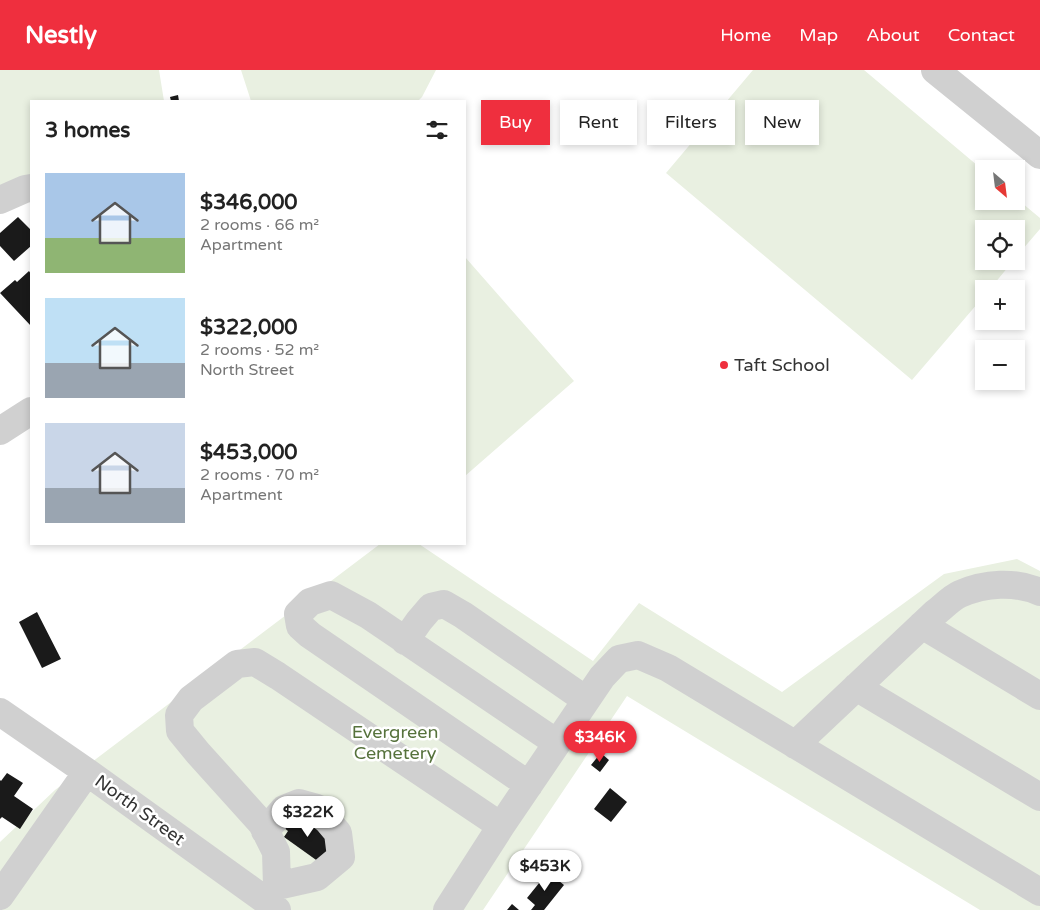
<!DOCTYPE html>
<html lang="en">
<head>
<meta charset="utf-8">
<style>
  :root { --surface:#fff; --page:#f2f2f2; --text:#222; --muted:#767676; --accent:#ef2f3e }
  body { margin:0; font-family:"Varela Round",sans-serif; background:var(--page); color:var(--text); height:100vh; display:flex; flex-direction:column; font-size:19px; white-space:nowrap }
  * { box-sizing:border-box; margin:0 }
  p { font-size:16px; color:var(--muted) }
  .icon { flex:none; width:28px; height:28px; fill:none; stroke:currentColor; stroke-width:2; stroke-linecap:round; stroke-linejoin:round }
  .map { position:relative; flex:1; overflow:hidden }
  .panel { position:absolute; left:30px; top:30px; width:436px; height:445px; display:flex; flex-direction:column; background:var(--surface); border-radius:0px; box-shadow:0 2px 8px #0003 }
  .panel>* { flex:none }
  .banner { position:absolute; left:481px; top:30px; width:475px; height:45px; display:flex; gap:10px }
  .needle { width:32px; rotate:152deg }
  .tools { position:absolute; left:975px; top:90px; display:grid; gap:10px }
  .tools a { display:grid; place-items:center; width:50px; height:50px; border-radius:0px; background:var(--surface); box-shadow:0 2px 8px #0003; font-size:25px }
  .price { position:absolute; translate:-50% -42px; padding:0 11px; border-radius:18px; background:#fff; color:#222; font-size:16px; line-height:32px; filter:drop-shadow(0 1px 2px #0008) }
  .price::after { content:''; position:absolute; left:50%; top:30px; width:15px; height:11px; margin-left:-8px; background:inherit; clip-path:polygon(0 0,100% 0,50% 100%) }
  .price.active { background:var(--accent); color:#fff }
  ul { padding:0; list-style:none }
  li { display:flex; align-items:center; gap:15px; height:125px; padding:0 15px }
  li span { display:grid; place-items:center; flex:none; width:140px; height:100px; border-radius:0px; color:#555 }
  li>.icon { margin-inline-start:auto }
  span .icon { width:60px; height:60px; fill:#fffc; stroke-width:1 }
  li b { font-size:21px }
  h2 { display:flex; justify-content:space-between; align-items:center; height:60px; padding:0 15px; font-size:21px }
  .tag { padding:0 18px; border-radius:0px; background:var(--surface); box-shadow:0 2px 8px #0003; font-size:18px; line-height:45px }
  .tag.active { background:var(--accent); color:#fff }
  header { display:flex; align-items:center; gap:30px; box-sizing:border-box; height:70px; padding:0 25px; background:var(--accent); color:#fff }
  header strong { font-size:24px }
  nav { display:flex; gap:28px; margin-inline-start:auto; font-size:18px }
  .map>svg:first-child { display:block }
  .green { fill:#e9f0e1 }
  .building { fill:#1a1a1a }
  .lines { fill:none; stroke-linecap:round; stroke-linejoin:round }
  .minor { stroke:#d0d0d0; stroke-width:28 }
  .poi-dot { fill:#ef2f3e; stroke:#fff; stroke-width:2 }
  .labels { text-anchor:middle; stroke-width:5; stroke-linejoin:round; paint-order:stroke }
  .poi-label { font-size:18px; fill:#333; stroke:#fff; text-anchor:start }
  .park-label { font-size:18px; fill:#56723c; stroke:#fff }
  .street-label { font-size:18px; fill:#333; stroke:#fff }
</style>
</head>
<body>
<header>
<strong>Nestly</strong>
<nav><a>Home</a><a>Map</a><a>About</a><a>Contact</a></nav>
</header>
<div class="map">
<svg width="1040" height="840" viewBox="0 0 1040 840">
  <rect width="100%" height="100%" fill="#fff"/>
  <path class="green" d="M0,0H159L164,31H31V121L0,127Z
    M241,0H436L422,27L418,31H251Z
    M753,0H864L984,101V131H1016V128L1040,148V159L1016,187V159H984V191H1013L990,219H984V226L912,310L666,103Z
    M465,187L574,311L465,406Z
    M380,474H419L593,591L639,533L782,622L944,504L1017,489L1040,501V840H980L627,626L483,840H0V772L55,720Z"/>
  <path class="building" d="M178,25L179,31H171L170,27Z
    M18,147L31,160V176L14,191L0,176V163Z
    M29,201L31,204V256L0,223L15,210L17,212Z
    M37,542L61,589L42,598L19,552Z
    M600,684H602L609,690L600,702L591,695Z
    M7,703L23,713L14,726L33,739L20,759L2,747L0,749V710L1,711Z
    M610,718L627,732L611,752L594,739Z
    M298,747L334,771L319,792L284,767L288,761L283,757L289,749L294,752Z
    M548,802L564,815L544,840H531L535,835L527,828Z
    M512,834L519,840H507Z"/>
  <g class="lines">
    <path class="minor" d="M935,0L1040,85
      M0,130L25,119L31,118
      M0,361L31,341
      M922,555L1040,626
      M405,571L419,551L431,537L444,534L463,545L586,630
      M856,617L1040,727
      M0,642L87,702L265,830L277,840
      M795,675L935,543C943,537 951,528 960,524C985,513 1015,511 1040,522
      M529,715L310,565L300,556L298,544L310,532L331,525L368,545L557,673
      M265,761L284,739L299,733L317,738L338,763L341,787L317,807L277,816
      M0,826L87,702
      M265,830L277,816L276,782L262,754L198,683L180,661L179,645L191,629L237,594L255,592L278,606L501,756
      M447,840L501,756L602,607L619,589L638,585L668,598L1040,822"/>
  </g>
  <circle class="poi-dot" cx="724" cy="295" r="5"/>
  <g class="labels">
    <g class="poi-label">
      <text x="734" y="301">Taft School</text>
    </g>
    <g class="park-label">
      <text x="395" y="668">Evergreen<tspan x="395" dy="21">Cemetery</tspan></text>
    </g>
    <g class="street-label">
      <text transform="translate(140 740) rotate(36)" y="6">North Street</text>
    </g>
  </g>
</svg>
<div class="tools">
<a><svg class="needle" viewBox="-14 -14 28 28"><path d="M0-13l5 13h-10z" fill="#e53935"/><path d="M0 13l5-13h-10z" fill="#767676"/></svg></a>
<a><svg class="icon" aria-label="locate" viewBox="0 0 24 24"><circle cx="12" cy="12" r="6"/><path d="M12 2v4M12 18v4M2 12h4M18 12h4"/></svg></a>
<a>+</a>
<a>−</a>
</div>
<b class="price active" style="left:600px;top:693px">$346K</b>
<b class="price" style="left:308px;top:768px">$322K</b>
<b class="price" style="left:545px;top:822px">$453K</b>
<div class="banner">
<a class="tag active">Buy</a>
<a class="tag">Rent</a>
<a class="tag">Filters</a>
<a class="tag">New</a>
</div>
<section class="panel">
<h2>3 homes<svg class="icon" aria-label="filters" viewBox="0 0 24 24"><path d="M4 7h16M4 17h16"/><circle cx="9" cy="7" r="2"/><circle cx="15" cy="17" r="2"/></svg></h2>
<ul>
<li><span style="background:linear-gradient(#a9c7e8 65%,#8fb573 0)"><svg class="icon" aria-label="home" viewBox="0 0 24 24"><path d="M3 11l9-7 9 7M6 9v11h12V9"/></svg></span><div><b>$346,000</b><p>2 rooms · 66 m²</p><p>Apartment</p></div></li>
<li><span style="background:linear-gradient(#bfe0f5 65%,#9aa5b1 0)"><svg class="icon" aria-label="home" viewBox="0 0 24 24"><path d="M3 11l9-7 9 7M6 9v11h12V9"/></svg></span><div><b>$322,000</b><p>2 rooms · 52 m²</p><p>North Street</p></div></li>
<li><span style="background:linear-gradient(#c9d6e8 65%,#9aa5b1 0)"><svg class="icon" aria-label="home" viewBox="0 0 24 24"><path d="M3 11l9-7 9 7M6 9v11h12V9"/></svg></span><div><b>$453,000</b><p>2 rooms · 70 m²</p><p>Apartment</p></div></li>
</ul>
</section>
</div>
</body>
</html>
